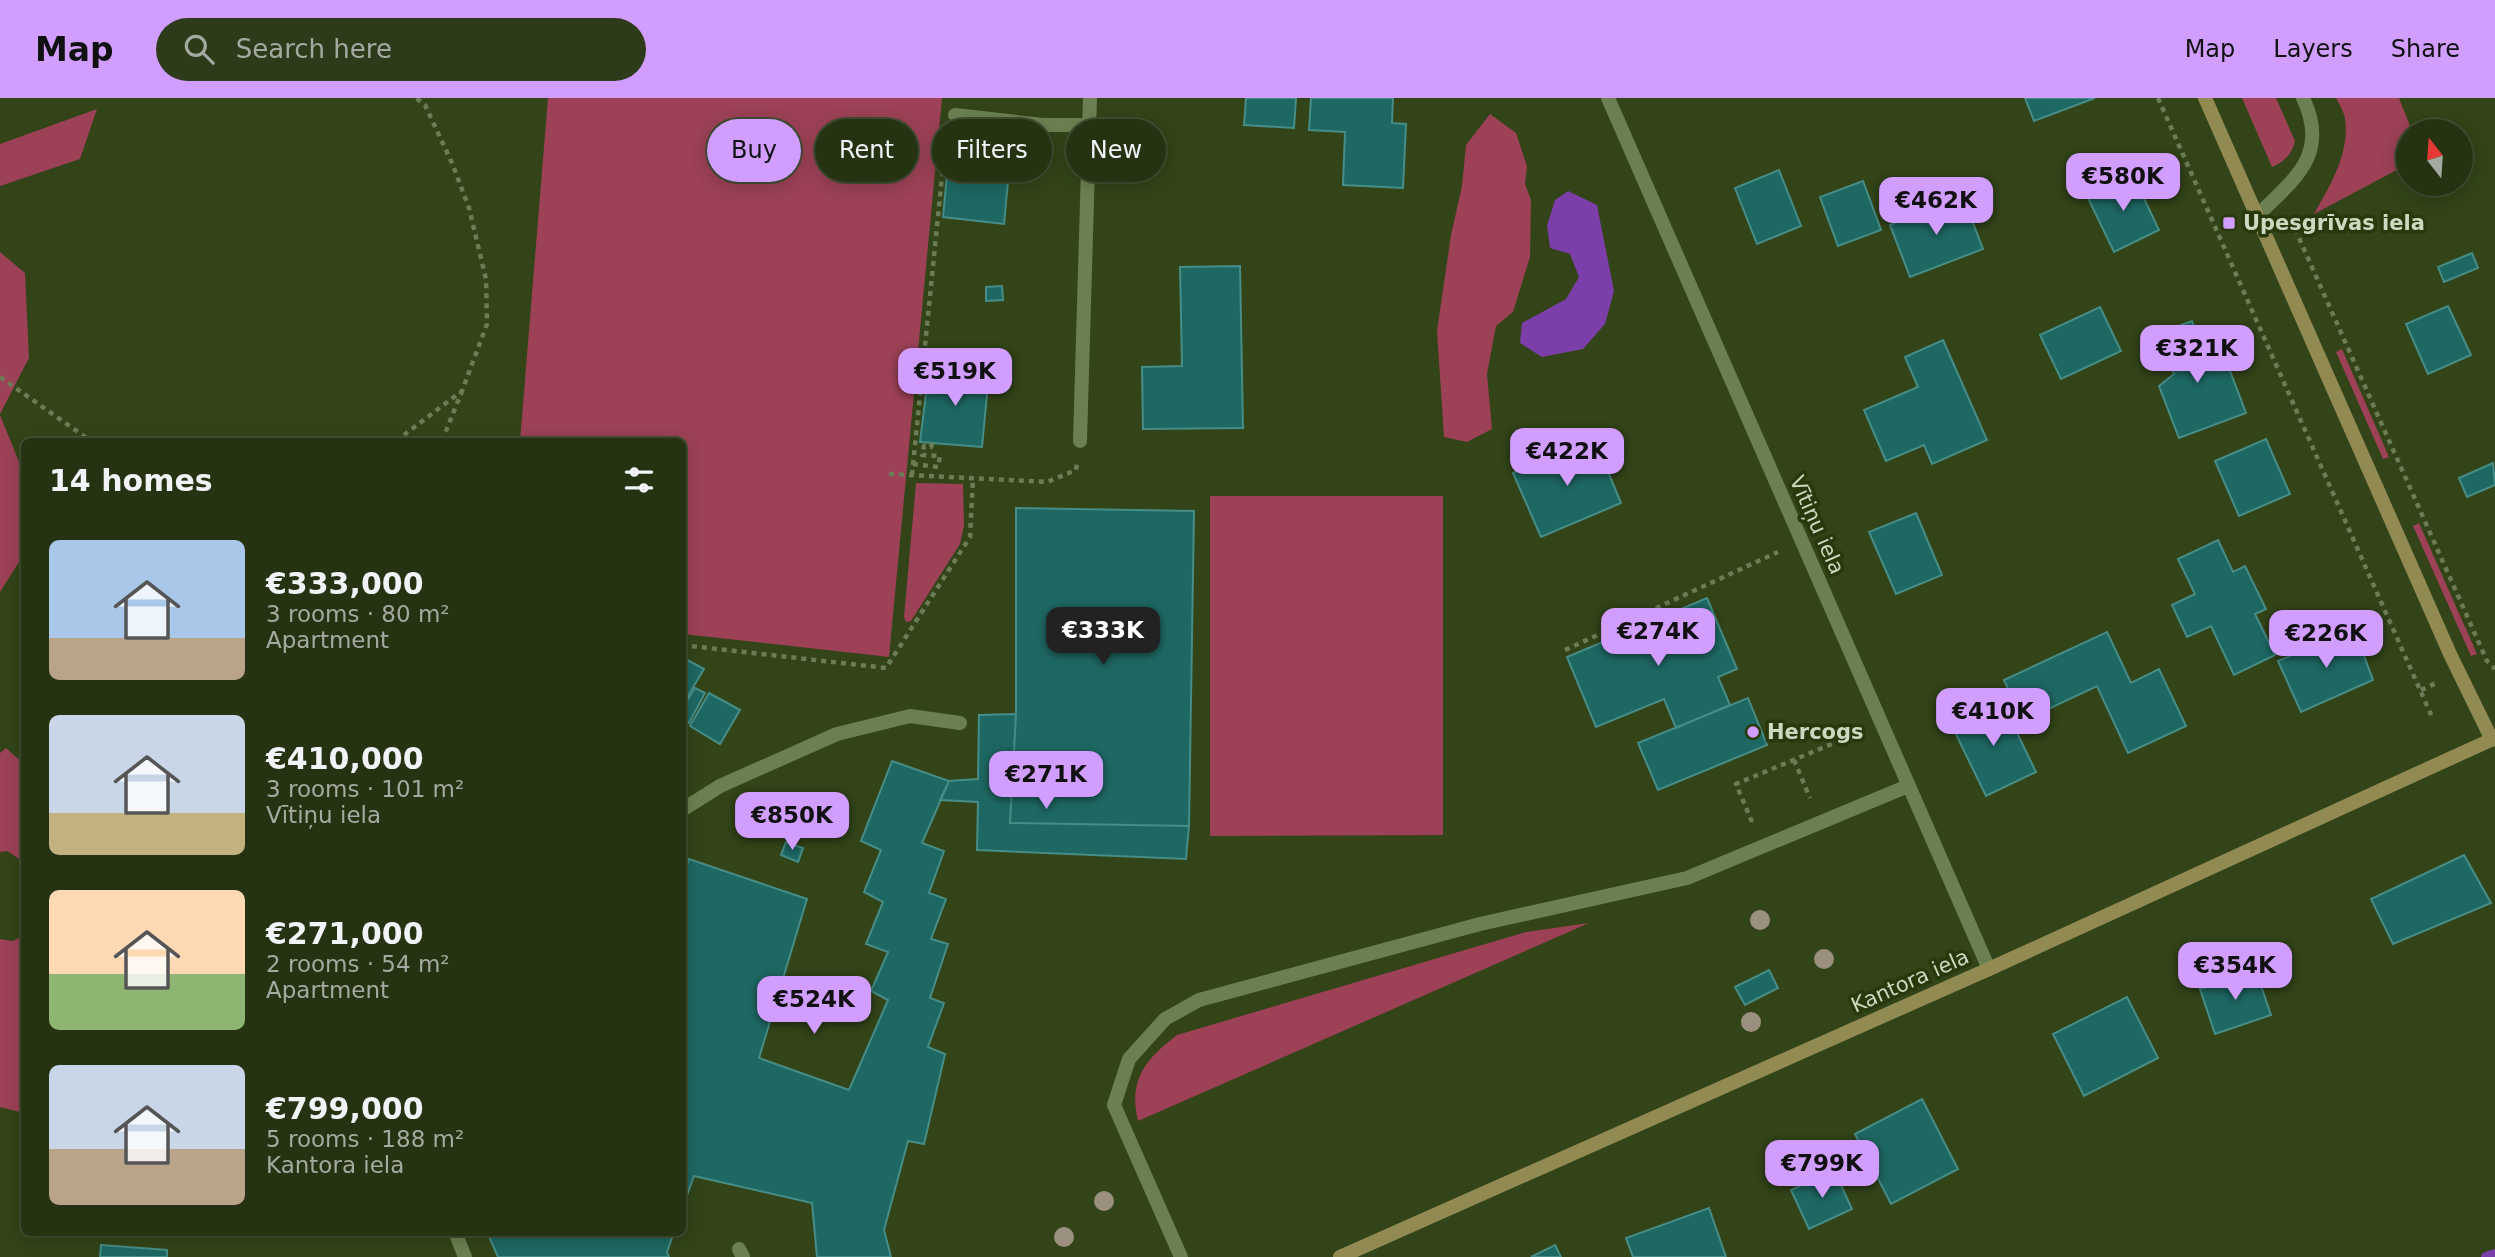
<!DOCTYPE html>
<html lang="en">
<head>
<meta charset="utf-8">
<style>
  :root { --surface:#263312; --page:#2e3b1b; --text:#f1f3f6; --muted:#a4aa9f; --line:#424e32; --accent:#d19dfe }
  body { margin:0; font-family:"DejaVu Sans",sans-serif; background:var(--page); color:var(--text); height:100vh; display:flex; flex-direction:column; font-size:26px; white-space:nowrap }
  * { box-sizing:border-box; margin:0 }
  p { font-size:23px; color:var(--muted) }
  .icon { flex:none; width:38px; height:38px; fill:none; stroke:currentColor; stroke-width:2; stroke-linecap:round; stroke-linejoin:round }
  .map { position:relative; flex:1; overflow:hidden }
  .details { position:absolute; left:21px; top:340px; width:665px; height:798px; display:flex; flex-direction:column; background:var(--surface); border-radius:10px; box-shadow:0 4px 18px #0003,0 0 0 2px var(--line) }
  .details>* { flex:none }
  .banner { position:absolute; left:707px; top:21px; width:665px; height:63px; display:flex; gap:14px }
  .needle { width:46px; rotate:343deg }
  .fabs { position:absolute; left:2396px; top:21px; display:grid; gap:14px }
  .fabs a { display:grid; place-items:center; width:77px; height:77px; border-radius:50%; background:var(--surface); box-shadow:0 4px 18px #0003,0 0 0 2px var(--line); font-size:35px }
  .price { position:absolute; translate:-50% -60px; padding:0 16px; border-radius:14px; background:var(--accent); color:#111; font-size:23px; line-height:46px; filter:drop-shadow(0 2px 4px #0008) }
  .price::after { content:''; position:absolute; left:50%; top:42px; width:21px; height:16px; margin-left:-10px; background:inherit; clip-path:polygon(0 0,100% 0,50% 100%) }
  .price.active { background:#222; color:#fff }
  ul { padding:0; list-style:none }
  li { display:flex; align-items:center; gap:21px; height:175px; padding:0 28px }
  li span { display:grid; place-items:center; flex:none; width:196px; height:140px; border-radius:10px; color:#555 }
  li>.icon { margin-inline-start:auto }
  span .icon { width:84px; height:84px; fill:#fffc; stroke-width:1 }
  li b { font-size:30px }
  h2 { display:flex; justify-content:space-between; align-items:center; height:84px; padding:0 28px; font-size:30px }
  .chip { padding:0 24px; border-radius:32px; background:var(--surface); box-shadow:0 4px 18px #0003,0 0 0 2px var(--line); font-size:24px; line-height:63px }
  .chip.active { background:var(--accent); color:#111 }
  header { display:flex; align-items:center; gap:42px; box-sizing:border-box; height:98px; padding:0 35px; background:var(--accent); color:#111 }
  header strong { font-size:33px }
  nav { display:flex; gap:38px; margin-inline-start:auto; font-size:24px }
  .search { width:490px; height:63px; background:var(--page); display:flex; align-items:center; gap:18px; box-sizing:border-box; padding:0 24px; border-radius:38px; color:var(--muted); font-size:26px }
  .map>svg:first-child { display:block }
  .green { fill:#9c4156 }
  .water { fill:#7c3ea9 }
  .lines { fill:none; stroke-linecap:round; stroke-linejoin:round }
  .stream { stroke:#7c3ea9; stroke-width:10 }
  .building { fill:#1e6863; stroke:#478d87; stroke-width:2 }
  .path { stroke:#6c7c57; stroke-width:4.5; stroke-dasharray:5 5; stroke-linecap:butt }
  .lane { stroke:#6b8052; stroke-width:14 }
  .street { stroke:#6b8052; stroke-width:14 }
  .secondary { stroke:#918a52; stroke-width:14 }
  .tree { fill:#9b907f }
  .poi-dot { fill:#d19dfe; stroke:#28390c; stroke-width:2.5 }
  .labels { text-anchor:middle; stroke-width:7; stroke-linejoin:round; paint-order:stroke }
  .poi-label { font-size:21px; font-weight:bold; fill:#ccd8c0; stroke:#28390c; text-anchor:start }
  .street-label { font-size:21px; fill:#ccd8c0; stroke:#28390c }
</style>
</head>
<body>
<header>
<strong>Map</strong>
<div class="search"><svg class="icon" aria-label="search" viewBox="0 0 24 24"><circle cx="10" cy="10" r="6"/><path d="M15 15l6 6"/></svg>Search here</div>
<nav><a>Map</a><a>Layers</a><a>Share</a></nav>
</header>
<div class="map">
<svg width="2495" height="1159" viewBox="0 0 2495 1159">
  <rect width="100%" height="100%" fill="#324418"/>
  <path class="green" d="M548,0H942L889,559L683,536L682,343H520Z
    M2242,0H2276L2295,43C2292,57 2284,64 2272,69Z
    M2336,0H2399L2412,33H2408V66L2314,116C2330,88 2350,55 2345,21C2344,13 2339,6 2336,0Z
    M97,11L80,61L0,88V46Z
    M1490,16L1516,35L1527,68L1525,86L1531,102L1530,159L1513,214L1496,228L1487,276L1492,331L1467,344L1444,339L1437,233L1451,137L1462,88L1466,47Z
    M0,154L25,175L29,260L0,316Z
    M2342,251L2389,359L2383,361L2336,254Z
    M0,317L24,376V456L0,494Z
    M916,385L963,386L964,427L960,446L911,523L906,524L904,519Z
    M1210,398H1443V737L1210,738Z
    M2419,425L2477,556L2471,558L2413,428Z
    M6,650L24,666V764L7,753L0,754V655Z
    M1589,825L1138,1023C1128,981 1146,961 1177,937L1526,834Z
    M24,837V1015L0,1009V841L13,843Z"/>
  <path class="water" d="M1568,93L1597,107L1614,193L1605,226L1583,251L1542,259L1520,245L1522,225L1566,201L1579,179L1570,156L1550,150L1547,128L1555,102Z"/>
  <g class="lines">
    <path class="stream" d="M2486,1159L2495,1156"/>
  </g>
  <path class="building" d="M1246,0H1296L1294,30L1244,27Z
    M1311,0H1393L1392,25L1406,26L1403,90L1343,87L1345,34L1309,32Z
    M2025,0H2095L2034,23Z
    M950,45L1011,52L1004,126L943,119Z
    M1779,72L1801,128L1757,146L1735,90Z
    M2133,77L2159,132L2114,154L2087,98Z
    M1863,83L1881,132L1838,148L1820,99Z
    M1963,99L1983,151L1910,179L1890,127Z
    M2472,155L2478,170L2444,184L2438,169Z
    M1240,168L1243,330L1143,331L1142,269L1182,268L1180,169Z
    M1002,188L1003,202L986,203V189Z
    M2448,208L2471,257L2428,276L2406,226Z
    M2100,209L2121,253L2061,281L2040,237Z
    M2192,223L2210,271L2227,265L2246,315L2179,340L2159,288L2174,276L2159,235Z
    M1943,242L1987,342L1932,366L1924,347L1886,363L1864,312L1918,289L1905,259Z
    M929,271L989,276L982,349L920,344Z
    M1594,340L1621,405L1541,439L1513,375Z
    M2266,341L2290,396L2239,418L2215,363Z
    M2493,365L2495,387L2467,399L2459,380Z
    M1016,410L1194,413L1189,728L1010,725L1016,616Z
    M1916,415L1942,477L1896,496L1869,434Z
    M2218,442L2233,474L2245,468L2266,511L2255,516L2275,557L2234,577L2211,528L2187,539L2172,507L2195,496L2178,461Z
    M1707,500L1737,571L1718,579L1730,607L1676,630L1664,601L1596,629L1567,559Z
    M2354,531L2373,582L2301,614L2278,563Z
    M2107,534L2131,585L2159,571L2186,628L2128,655L2097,588L2023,623L2004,582Z
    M682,559L704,571L682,608Z
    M695,590L705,595L689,625L682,622V611Z
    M709,595L740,612L720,646L690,628Z
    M1748,600L1767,647L1658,692L1638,645Z
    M2001,602L2036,674L1986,698L1951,626Z
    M1016,616L1010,725L1189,728L1186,761L977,752L978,704L940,702L949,683L978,681L979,617Z
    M892,663L949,683L922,745L944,753L929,795L946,801L931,841L948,846L930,900L944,905L928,949L945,956L924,1046L908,1043L884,1132L891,1159H817L812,1105L694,1078L682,1111V780L689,761L807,801L759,960L849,992L888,902L871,893L888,854L866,846L883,804L864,794L881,752L861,743Z
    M786,744L803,750L798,764L781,757Z
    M2464,757L2491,805L2393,846L2371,801Z
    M1769,872L1778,890L1745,907L1735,889Z
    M2256,873L2271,917L2215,936L2200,891Z
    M2127,899L2158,960L2084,998L2053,936Z
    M1922,1001L1958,1071L1891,1106L1855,1036Z
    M1834,1072L1852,1111L1809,1131L1791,1092Z
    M1709,1110L1726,1159H1633L1626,1140Z
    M487,1134H674L667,1154L669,1159H498Z
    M101,1147L167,1152V1159H100Z
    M1555,1147L1561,1159H1531Z"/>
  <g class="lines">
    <path class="path" d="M2158,0L2432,619
      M2291,122L2487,563L2495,571
      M0,279L91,343
      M396,343L462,293L487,226L486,181L469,110L452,65L425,7L416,0
      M442,343L462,293
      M913,366L938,369L940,358L922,357L924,348L931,349L932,345
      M889,376L1047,384L1076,372L1077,366
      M912,377L946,39
      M682,547L886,570L970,439L973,380
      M1565,552L1778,454
      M2421,592L2436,585
      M1794,662L1810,700
      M1752,724L1736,686L1858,635"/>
    <path class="lane" d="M955,17L1043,27H1089
      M2257,118C2294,81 2330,57 2303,0
      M682,712L720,688L837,636L910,618L960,625
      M455,1134L465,1159
      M739,1151L743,1159
      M1181,1159L1114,1007L1129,961L1165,921L1199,902L1480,826L1687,780L1908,688"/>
    <path class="street" d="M1608,0L1989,871
      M1080,343L1090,0"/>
    <path class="secondary" d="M2205,0L2450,556L2492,642
      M1340,1159L1989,871L2495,640"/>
  </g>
  <g class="tree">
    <circle cx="1760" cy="822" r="10"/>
    <circle cx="1824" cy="861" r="10"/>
    <circle cx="1751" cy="924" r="10"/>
    <circle cx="1104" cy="1103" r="10"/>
    <circle cx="1064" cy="1139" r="10"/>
  </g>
  <g class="poi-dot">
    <rect x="2222" y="118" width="14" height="14" rx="3.5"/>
    <circle cx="1753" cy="634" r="7"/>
  </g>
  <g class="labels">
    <g class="poi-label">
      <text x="2243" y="132">Upesgrīvas iela</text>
      <text x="1767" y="641">Hercogs</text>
    </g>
    <g class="street-label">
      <text transform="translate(1817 427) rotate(66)" y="7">Vītiņu iela</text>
      <text transform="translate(1910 883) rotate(-24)" y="7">Kantora iela</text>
    </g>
  </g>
</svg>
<div class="fabs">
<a><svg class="needle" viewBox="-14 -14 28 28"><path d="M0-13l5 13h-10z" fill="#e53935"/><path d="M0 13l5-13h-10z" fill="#a4aa9f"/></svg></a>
</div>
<b class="price" style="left:2123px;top:115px">€580K</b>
<b class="price" style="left:1936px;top:139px">€462K</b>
<b class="price" style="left:2197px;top:287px">€321K</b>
<b class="price" style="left:955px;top:310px">€519K</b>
<b class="price" style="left:1567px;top:390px">€422K</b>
<b class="price active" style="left:1103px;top:569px">€333K</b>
<b class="price" style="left:1658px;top:570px">€274K</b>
<b class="price" style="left:2326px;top:572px">€226K</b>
<b class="price" style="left:1993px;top:650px">€410K</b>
<b class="price" style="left:1046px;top:713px">€271K</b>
<b class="price" style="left:792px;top:754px">€850K</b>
<b class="price" style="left:2235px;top:904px">€354K</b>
<b class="price" style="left:814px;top:938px">€524K</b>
<b class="price" style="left:1822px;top:1102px">€799K</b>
<div class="banner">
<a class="chip active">Buy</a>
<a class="chip">Rent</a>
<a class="chip">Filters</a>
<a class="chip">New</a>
</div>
<section class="details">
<h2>14 homes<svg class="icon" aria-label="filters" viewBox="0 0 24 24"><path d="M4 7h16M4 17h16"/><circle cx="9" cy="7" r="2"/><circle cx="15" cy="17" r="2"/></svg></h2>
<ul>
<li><span style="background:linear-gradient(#a9c7e8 70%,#b9a48a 0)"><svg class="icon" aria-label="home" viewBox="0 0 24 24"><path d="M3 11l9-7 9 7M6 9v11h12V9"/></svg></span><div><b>€333,000</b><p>3 rooms · 80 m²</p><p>Apartment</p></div></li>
<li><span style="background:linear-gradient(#c9d6e8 70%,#c2b280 0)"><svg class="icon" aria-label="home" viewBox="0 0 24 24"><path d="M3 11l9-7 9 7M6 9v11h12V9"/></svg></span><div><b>€410,000</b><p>3 rooms · 101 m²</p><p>Vītiņu iela</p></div></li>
<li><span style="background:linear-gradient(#ffd9b3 60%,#8fb573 0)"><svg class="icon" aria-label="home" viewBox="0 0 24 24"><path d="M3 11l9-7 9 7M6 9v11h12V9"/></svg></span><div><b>€271,000</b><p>2 rooms · 54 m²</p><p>Apartment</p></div></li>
<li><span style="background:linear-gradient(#c9d6e8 60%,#b9a48a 0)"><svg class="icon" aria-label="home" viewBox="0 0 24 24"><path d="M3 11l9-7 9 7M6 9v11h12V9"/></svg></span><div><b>€799,000</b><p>5 rooms · 188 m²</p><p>Kantora iela</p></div></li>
</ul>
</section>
</div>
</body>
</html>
